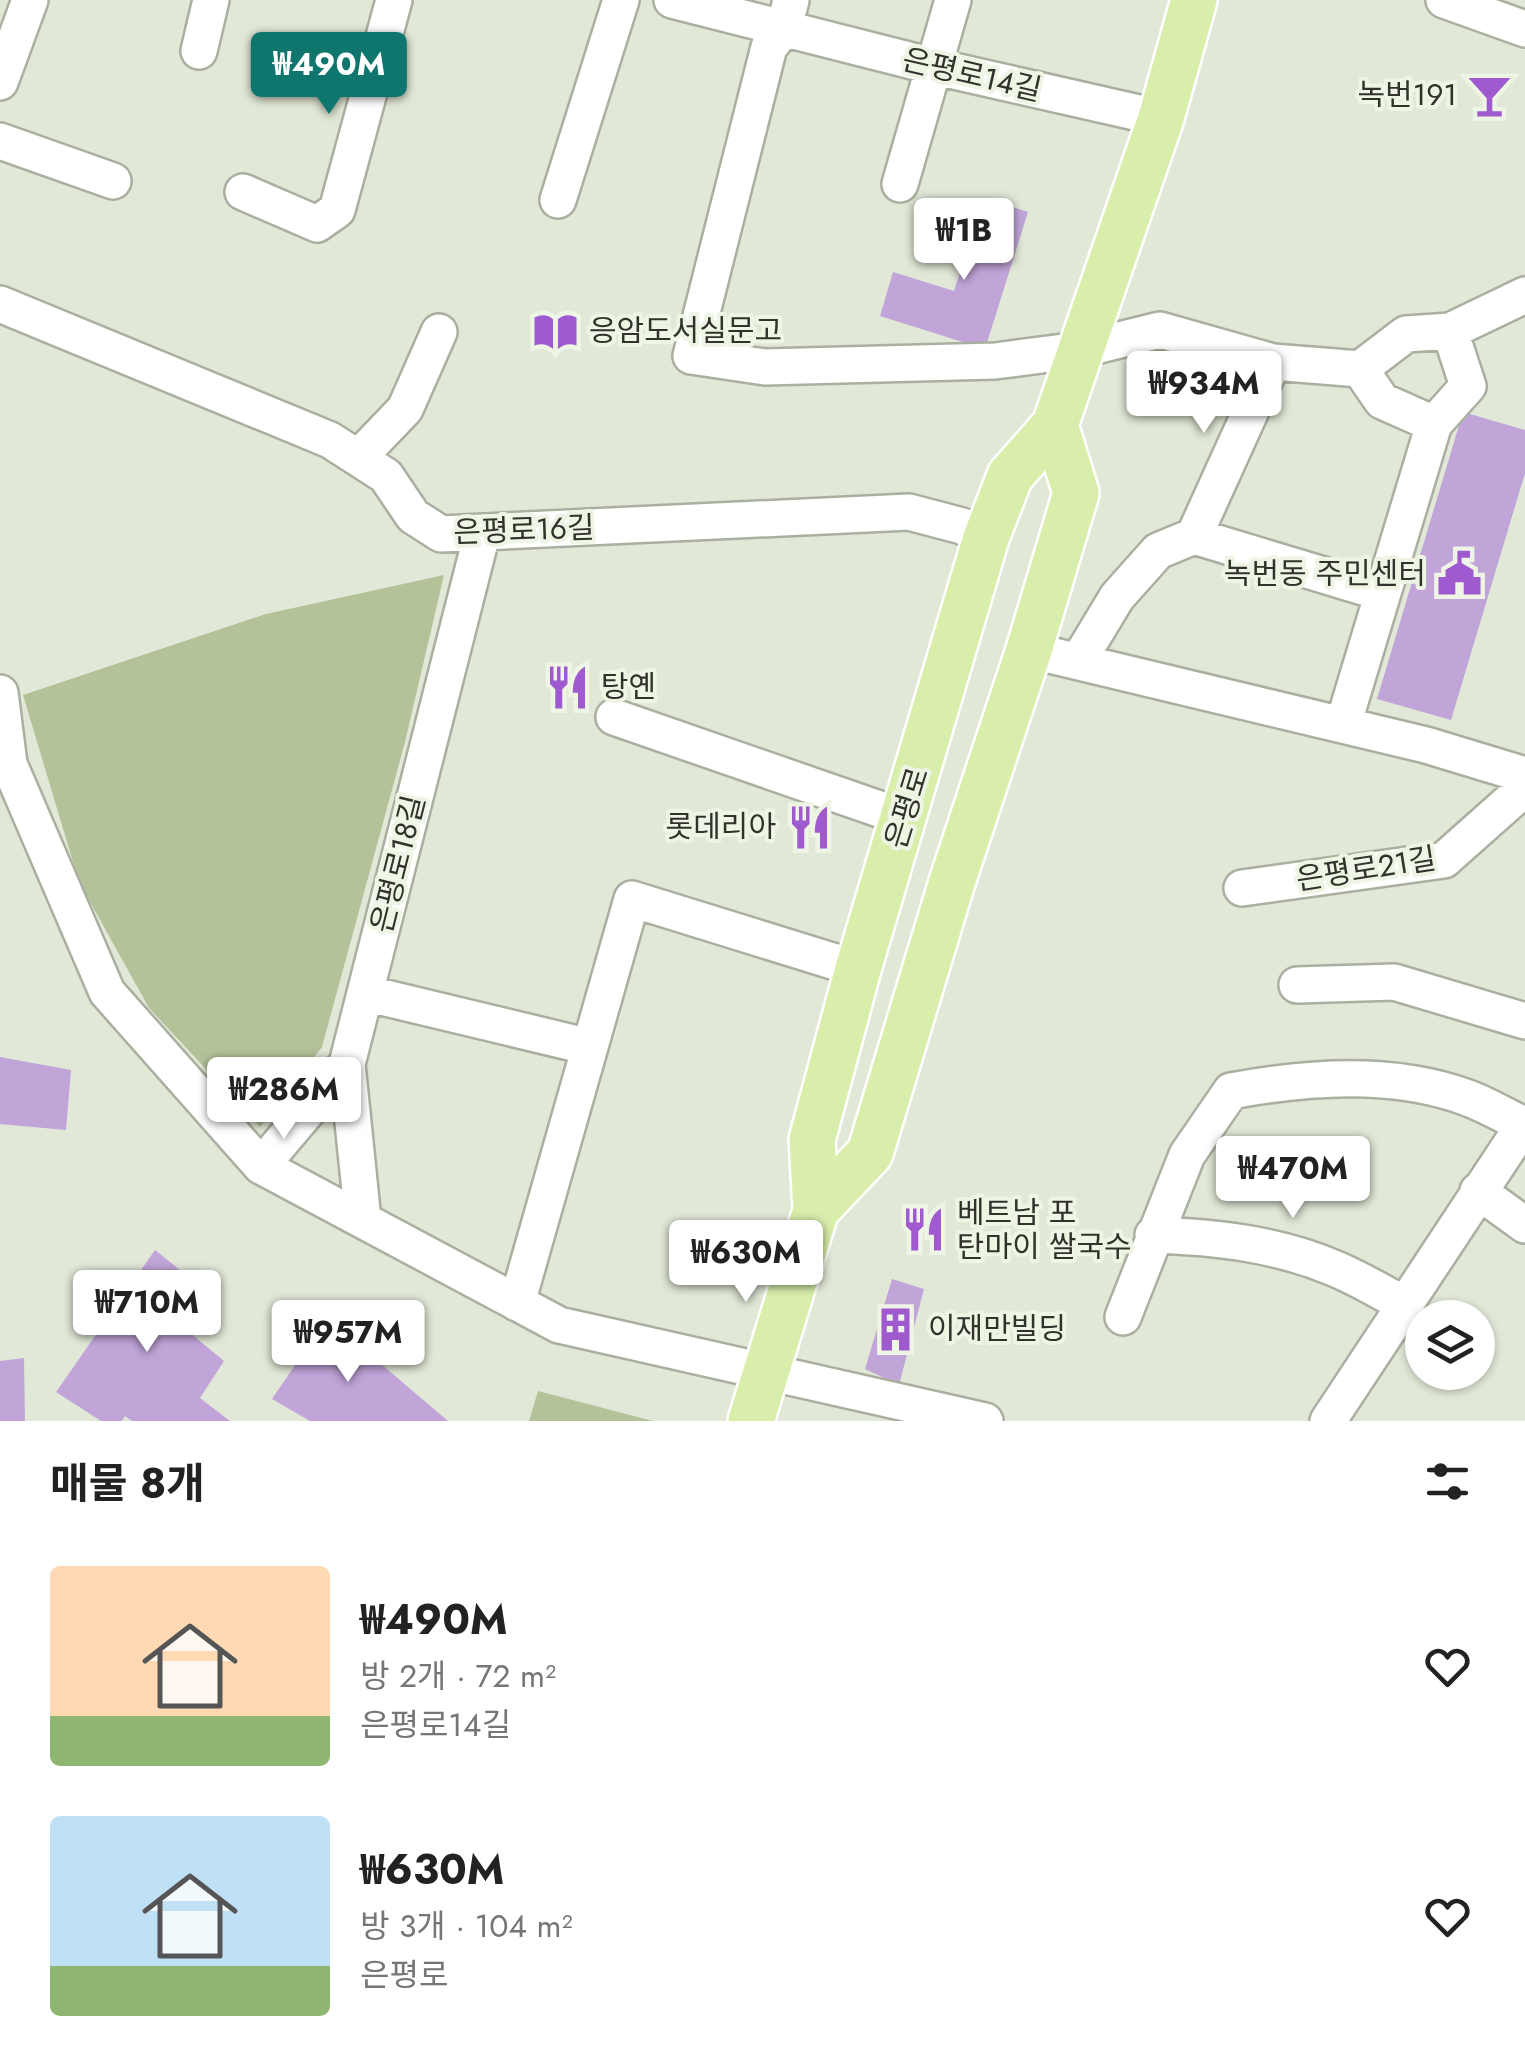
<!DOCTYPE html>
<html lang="ko">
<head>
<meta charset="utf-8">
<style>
  :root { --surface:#fff; --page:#f2f2f2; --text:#222; --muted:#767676; --accent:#0f766e }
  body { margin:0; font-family:Jost,"Noto Sans KR",sans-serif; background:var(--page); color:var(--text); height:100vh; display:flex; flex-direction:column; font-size:38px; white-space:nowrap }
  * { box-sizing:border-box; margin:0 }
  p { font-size:32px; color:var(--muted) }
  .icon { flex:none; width:55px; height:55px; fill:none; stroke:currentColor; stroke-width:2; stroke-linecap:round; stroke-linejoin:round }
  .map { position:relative; height:1421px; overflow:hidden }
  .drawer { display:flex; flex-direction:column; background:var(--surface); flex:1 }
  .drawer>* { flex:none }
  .controls { position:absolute; left:1405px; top:1300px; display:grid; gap:20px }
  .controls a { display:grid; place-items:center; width:90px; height:90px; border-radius:50%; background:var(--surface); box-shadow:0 2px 8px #0004; font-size:50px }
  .price { position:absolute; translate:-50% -85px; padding:0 22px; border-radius:10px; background:#fff; color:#222; font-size:32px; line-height:65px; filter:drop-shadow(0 2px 5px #0008) }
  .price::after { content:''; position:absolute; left:50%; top:60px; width:30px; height:22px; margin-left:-15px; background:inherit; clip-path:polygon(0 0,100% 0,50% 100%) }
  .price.current { background:var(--accent); color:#fff }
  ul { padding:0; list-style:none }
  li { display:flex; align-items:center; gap:30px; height:250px; padding:0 50px }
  li span { display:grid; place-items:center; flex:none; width:280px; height:200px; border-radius:10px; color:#555 }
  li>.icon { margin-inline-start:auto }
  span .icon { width:120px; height:120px; fill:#fffc; stroke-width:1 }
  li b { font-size:42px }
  h2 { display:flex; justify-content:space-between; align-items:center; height:120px; padding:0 50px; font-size:42px }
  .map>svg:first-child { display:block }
  .green { fill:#b4c29a }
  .building { fill:#c1a5d9 }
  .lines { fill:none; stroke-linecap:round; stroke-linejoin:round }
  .minor-casing { stroke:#aaaf9f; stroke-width:40 }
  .major-casing { stroke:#fff; stroke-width:50 }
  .minor { stroke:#fff; stroke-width:35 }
  .major { stroke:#d9eeab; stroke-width:45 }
  .labels { text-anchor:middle; stroke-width:8; stroke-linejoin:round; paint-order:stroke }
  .street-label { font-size:30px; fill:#30322b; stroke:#eff5e4 }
  .poi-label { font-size:30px; fill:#30322b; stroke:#eff5e4; text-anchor:start }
</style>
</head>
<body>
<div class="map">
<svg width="1525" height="1421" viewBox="0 0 1525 1421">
  <rect width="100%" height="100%" fill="#e1e8d7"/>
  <path class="green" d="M444,575L405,742L322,1047L260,1127L149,1008L79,882L23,695L266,614Z
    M538,1391L653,1421H529Z"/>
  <path class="building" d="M984,198L1028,212L985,349L880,316L893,272L954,291Z
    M1463,412L1525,430V473L1451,720L1377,699Z
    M0,1057L71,1070L66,1130L0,1124Z
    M155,1250L206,1291L183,1327L224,1361L200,1398L230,1421H132L125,1416L122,1421H101L56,1392Z
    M892,1279L924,1289L899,1385L865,1369Z
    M327,1318L448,1421H310L272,1399Z
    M24,1358L25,1421H0V1361Z"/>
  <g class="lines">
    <defs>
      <path id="minor" d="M672,0L932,66L1161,118
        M791,0L784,29L769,47L691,356L765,367L995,361L1079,350L1160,330L1273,362L1360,369L1382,401L1434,424
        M1444,0L1525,29
        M199,51L211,0
        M0,82L30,0
        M0,141L113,181
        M900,184L953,0
        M243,192L317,224L337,210L394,0
        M558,200L621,0
        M0,304L330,440L386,476L413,516L441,534L909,512L962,526L986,538
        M1360,369L1406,334L1450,331L1525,295
        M358,458L405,409L439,332
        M1194,536L1273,362
        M1029,650L1426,745L1525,775
        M1079,660L1117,597L1158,551L1194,536L1383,593
        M0,693L9,764L107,992L261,1166L559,1325L985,1421
        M614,717L905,818
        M1343,725L1434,424L1468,386L1450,331
        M1242,888L1444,860L1525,788
        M1297,985L1394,982L1525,1021
        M365,993L590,1047
        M347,1064L363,1220
        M261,1166L347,1064L482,534
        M1478,1191L1525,1225
        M1153,1235C1216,1237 1278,1244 1336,1269C1360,1279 1383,1293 1405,1305
        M517,1303L632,899L858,969
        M1123,1317L1187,1155L1231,1091C1307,1077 1393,1070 1468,1098C1487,1105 1505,1116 1524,1125
        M1328,1421L1525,1123"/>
      <path id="major" d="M816,1210L870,1153L952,882L1029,650L1076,493L1055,425
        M751,1421L816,1210L812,1140L858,969L986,538L1010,476L1055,425L1161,118L1194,0"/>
    </defs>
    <use href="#minor" class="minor-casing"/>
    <use href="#major" class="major-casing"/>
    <use href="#minor" class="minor"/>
    <use href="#major" class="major"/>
  </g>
  <defs>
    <symbol id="bar-bare" viewBox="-9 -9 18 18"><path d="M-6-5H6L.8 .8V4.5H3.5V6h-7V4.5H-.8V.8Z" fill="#9f5acf" stroke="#eff5e4" stroke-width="2.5" paint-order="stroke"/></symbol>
    <symbol id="library-bare" viewBox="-9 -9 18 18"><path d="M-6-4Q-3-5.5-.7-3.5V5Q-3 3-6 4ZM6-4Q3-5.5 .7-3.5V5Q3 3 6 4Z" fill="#9f5acf" stroke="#eff5e4" stroke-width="2.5" paint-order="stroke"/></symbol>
    <symbol id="civic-bare" viewBox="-9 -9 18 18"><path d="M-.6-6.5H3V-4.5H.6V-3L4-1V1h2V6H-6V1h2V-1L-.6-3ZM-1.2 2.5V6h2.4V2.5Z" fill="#9f5acf" stroke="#eff5e4" stroke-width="2.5" paint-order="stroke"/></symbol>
    <symbol id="restaurant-bare" viewBox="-9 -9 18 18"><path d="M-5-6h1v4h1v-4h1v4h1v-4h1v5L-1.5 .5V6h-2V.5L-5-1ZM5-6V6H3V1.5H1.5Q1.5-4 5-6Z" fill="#9f5acf" stroke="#eff5e4" stroke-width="2.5" paint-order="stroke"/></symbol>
    <symbol id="building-bare" viewBox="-9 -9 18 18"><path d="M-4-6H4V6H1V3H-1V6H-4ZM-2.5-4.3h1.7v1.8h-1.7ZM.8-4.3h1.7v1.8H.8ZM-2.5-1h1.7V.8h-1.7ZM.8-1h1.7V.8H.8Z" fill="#9f5acf" stroke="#eff5e4" stroke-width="2.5" paint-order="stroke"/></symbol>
  </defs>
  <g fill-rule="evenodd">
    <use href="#bar-bare" x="1458" y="64" width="63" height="63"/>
    <use href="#library-bare" x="524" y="300" width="63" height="63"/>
    <use href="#civic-bare" x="1428" y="542" width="63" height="63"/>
    <use href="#restaurant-bare" x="536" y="656" width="63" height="63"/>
    <use href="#restaurant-bare" x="778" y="796" width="63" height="63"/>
    <use href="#restaurant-bare" x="892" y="1198" width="63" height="63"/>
    <use href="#building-bare" x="864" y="1298" width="63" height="63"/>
  </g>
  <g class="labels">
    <g class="street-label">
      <text transform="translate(972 75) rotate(13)" y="10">은평로14길</text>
      <text transform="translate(524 530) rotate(-2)" y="10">은평로16길</text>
      <text transform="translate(907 808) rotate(-73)" y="10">은평로</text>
      <text transform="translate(398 864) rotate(-76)" y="10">은평로18길</text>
      <text transform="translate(1366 869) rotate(-9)" y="10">은평로21길</text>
    </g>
    <g class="poi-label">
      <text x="1457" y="105" text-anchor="end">녹번191</text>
      <text x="589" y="341">응암도서실문고</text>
      <text x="1426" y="584" text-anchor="end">녹번동 주민센터</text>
      <text x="601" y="697">탕옌</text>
      <text x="776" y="837" text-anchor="end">롯데리아</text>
      <text x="957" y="1223">베트남 포<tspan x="957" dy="34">탄마이 쌀국수</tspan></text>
      <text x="928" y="1339">이재만빌딩</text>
    </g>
  </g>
</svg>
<div class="controls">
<a><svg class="icon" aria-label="layers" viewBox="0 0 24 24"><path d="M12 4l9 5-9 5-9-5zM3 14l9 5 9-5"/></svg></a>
</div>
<b class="price current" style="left:329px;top:117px">₩490M</b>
<b class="price" style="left:964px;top:283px">₩1B</b>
<b class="price" style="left:1204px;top:436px">₩934M</b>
<b class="price" style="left:284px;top:1142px">₩286M</b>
<b class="price" style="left:1293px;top:1221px">₩470M</b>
<b class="price" style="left:746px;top:1305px">₩630M</b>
<b class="price" style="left:147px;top:1355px">₩710M</b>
<b class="price" style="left:348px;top:1385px">₩957M</b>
</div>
<section class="drawer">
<h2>매물 8개<svg class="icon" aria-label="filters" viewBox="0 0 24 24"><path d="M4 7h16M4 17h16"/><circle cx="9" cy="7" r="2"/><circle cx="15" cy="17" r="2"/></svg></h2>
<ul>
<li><span style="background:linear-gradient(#ffd9b3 75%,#8fb573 0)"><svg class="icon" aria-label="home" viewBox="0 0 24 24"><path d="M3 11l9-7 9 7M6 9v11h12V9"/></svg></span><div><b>₩490M</b><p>방 2개 · 72 m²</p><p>은평로14길</p></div><svg class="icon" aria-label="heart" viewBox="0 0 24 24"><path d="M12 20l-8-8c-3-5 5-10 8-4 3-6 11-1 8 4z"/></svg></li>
<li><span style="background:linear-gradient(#bfe0f5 75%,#8fb573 0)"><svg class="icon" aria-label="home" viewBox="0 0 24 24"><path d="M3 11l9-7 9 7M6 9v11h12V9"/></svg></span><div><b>₩630M</b><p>방 3개 · 104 m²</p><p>은평로</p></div><svg class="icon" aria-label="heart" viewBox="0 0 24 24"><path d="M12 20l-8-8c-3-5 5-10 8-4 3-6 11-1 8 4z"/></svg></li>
</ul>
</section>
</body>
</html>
